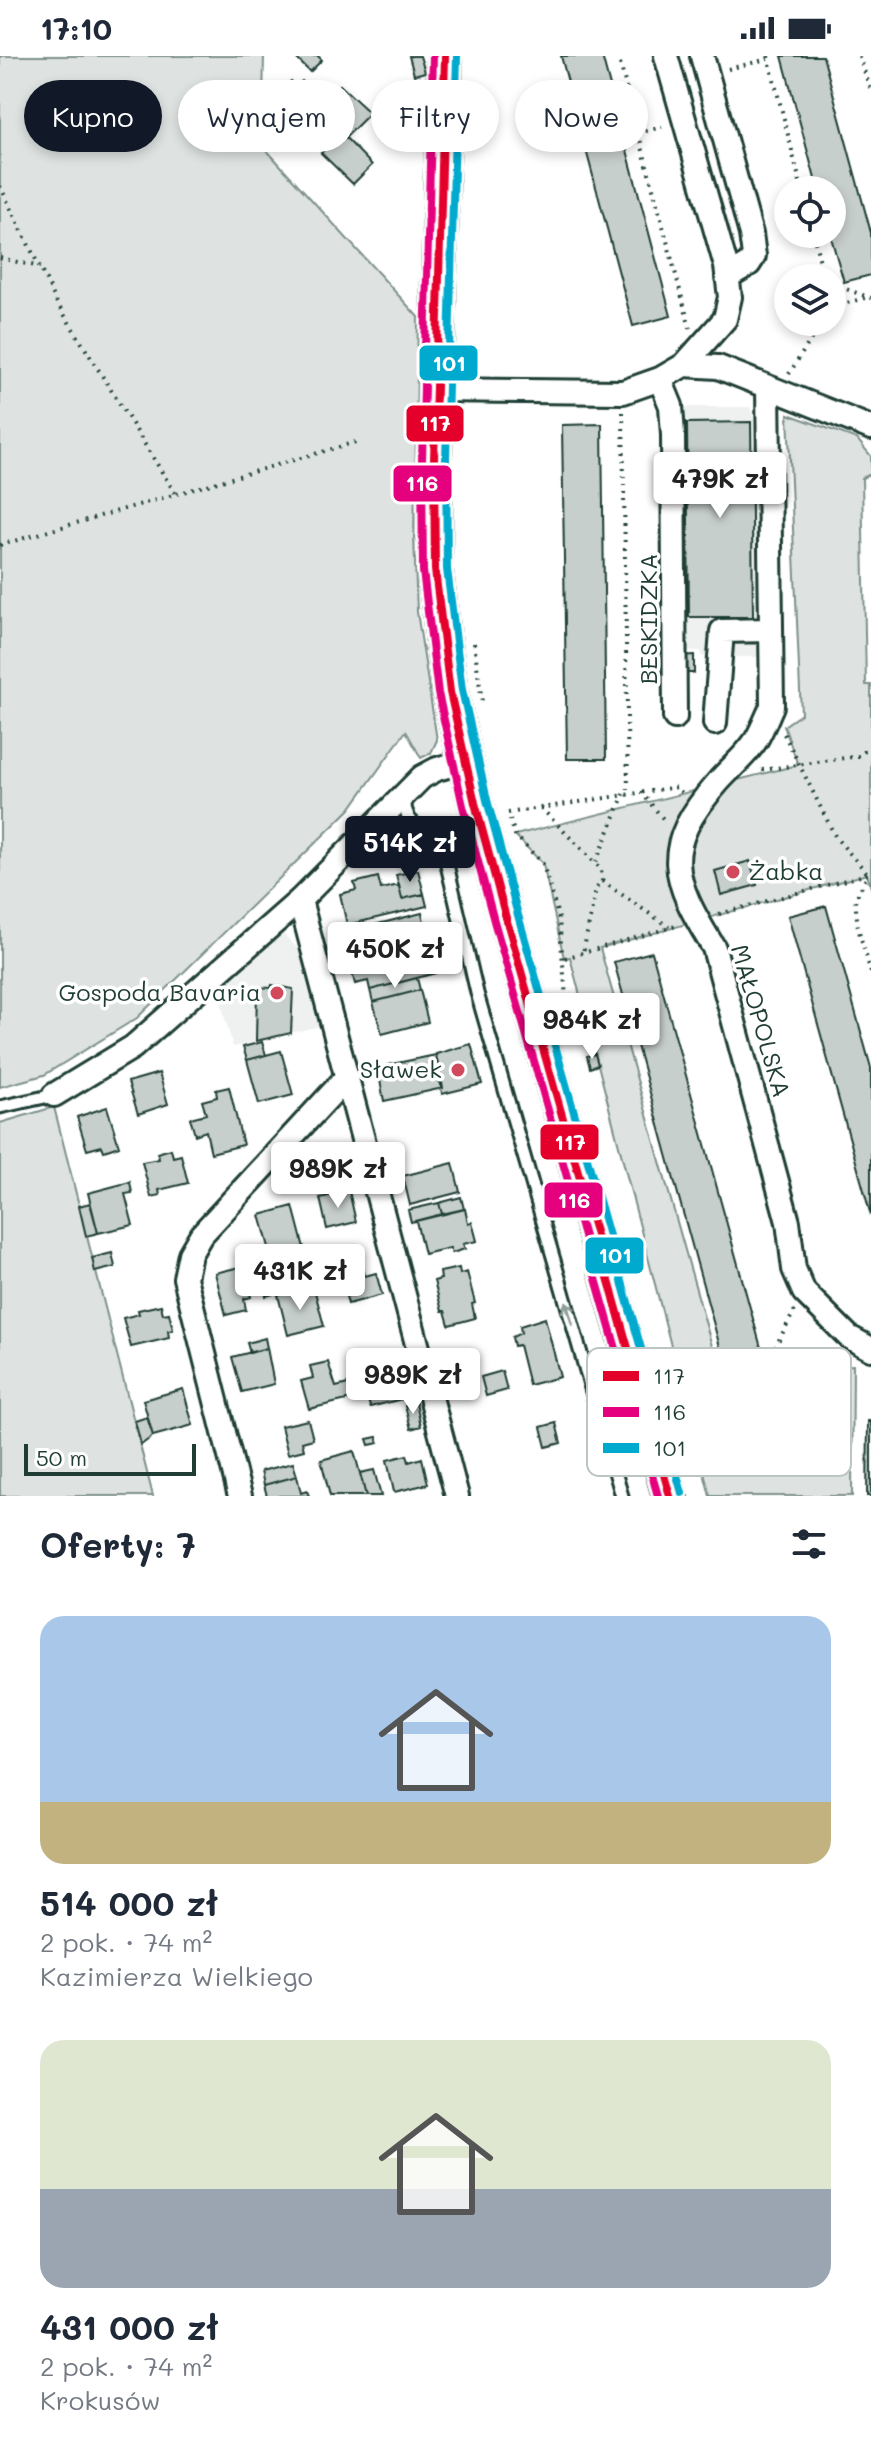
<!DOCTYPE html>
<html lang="pl">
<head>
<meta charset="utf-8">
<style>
  :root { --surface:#fff; --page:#f6f6f7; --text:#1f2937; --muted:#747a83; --accent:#111827 }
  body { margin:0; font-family:Mali,sans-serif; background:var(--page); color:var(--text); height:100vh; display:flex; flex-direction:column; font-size:30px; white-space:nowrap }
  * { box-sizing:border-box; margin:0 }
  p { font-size:26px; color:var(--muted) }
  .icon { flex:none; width:44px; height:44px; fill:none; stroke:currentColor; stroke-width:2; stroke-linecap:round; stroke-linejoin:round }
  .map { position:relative; height:1440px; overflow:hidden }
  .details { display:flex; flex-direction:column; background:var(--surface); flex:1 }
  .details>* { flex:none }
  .top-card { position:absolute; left:24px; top:24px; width:824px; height:72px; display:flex; gap:16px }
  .buttons { position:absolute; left:774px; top:120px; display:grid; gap:16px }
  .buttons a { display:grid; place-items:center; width:72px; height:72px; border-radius:50%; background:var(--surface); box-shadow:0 4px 12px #0003; font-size:40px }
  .scale { position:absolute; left:24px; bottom:20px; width:172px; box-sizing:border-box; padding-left:8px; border:4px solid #1f3d34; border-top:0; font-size:22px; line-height:28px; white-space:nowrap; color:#1f3d34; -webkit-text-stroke:6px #fff; paint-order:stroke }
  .price { position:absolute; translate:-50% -68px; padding:0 18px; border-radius:8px; background:#fff; color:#222; font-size:26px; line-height:52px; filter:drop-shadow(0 2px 4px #0008) }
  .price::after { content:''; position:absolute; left:50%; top:48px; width:24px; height:18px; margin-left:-12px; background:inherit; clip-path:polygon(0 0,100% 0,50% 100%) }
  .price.on { background:var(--accent); color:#fff }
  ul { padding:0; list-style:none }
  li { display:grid; align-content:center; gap:16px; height:424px; padding:0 40px }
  li span { display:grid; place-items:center; height:248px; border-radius:24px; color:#555 }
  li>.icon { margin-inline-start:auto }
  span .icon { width:144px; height:144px; fill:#fffc; stroke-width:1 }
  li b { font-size:34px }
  h2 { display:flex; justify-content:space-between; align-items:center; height:96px; padding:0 40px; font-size:34px }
  .chip { padding:0 28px; border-radius:36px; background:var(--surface); box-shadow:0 4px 12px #0003; font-size:28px; line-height:72px }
  .chip.on { background:var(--accent); color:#fff }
  .status { display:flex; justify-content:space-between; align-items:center; height:56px; padding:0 40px; background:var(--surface); direction:ltr }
  .status svg { height:22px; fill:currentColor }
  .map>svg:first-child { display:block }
  .built { fill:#eef1f0 }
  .green { fill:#dee3e2; stroke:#7e908b; stroke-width:2 }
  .building { fill:#c7cfcc; stroke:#1f3d34; stroke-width:2 }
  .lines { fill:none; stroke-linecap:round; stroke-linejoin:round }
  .lane-casing { stroke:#1f3d34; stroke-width:17 }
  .street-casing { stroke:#1f3d34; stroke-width:28 }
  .secondary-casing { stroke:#1f3d34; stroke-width:38 }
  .path { stroke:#1f3d34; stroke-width:4; stroke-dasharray:2 6; stroke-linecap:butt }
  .lane { stroke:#fff; stroke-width:11 }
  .street { stroke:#fff; stroke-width:22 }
  .secondary { stroke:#fff; stroke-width:32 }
  .bus-1-casing { stroke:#fff; stroke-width:14 }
  .bus-2-casing { stroke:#fff; stroke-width:14 }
  .bus-3-casing { stroke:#fff; stroke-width:14 }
  .bus-1 { stroke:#e4002b; stroke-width:8 }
  .bus-2 { stroke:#e5007d; stroke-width:8 }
  .bus-3 { stroke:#00a9ce; stroke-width:8 }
  .oneway { stroke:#8f9e9a }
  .poi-dot { fill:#d1495b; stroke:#fff; stroke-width:3 }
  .labels { text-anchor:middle; stroke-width:7; stroke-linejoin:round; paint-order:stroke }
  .street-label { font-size:24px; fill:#1f3d34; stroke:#fff }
  .poi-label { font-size:24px; fill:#1f3d34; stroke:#fff; text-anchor:end }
  .key { fill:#fff; stroke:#bcc5c2; stroke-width:2 }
  .key-label { font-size:22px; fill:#1f3d34 }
  .line-badge { stroke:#fff; stroke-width:3 }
  .badge-label { font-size:22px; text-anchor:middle; font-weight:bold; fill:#fff }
</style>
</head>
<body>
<div class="status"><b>17:10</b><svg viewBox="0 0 49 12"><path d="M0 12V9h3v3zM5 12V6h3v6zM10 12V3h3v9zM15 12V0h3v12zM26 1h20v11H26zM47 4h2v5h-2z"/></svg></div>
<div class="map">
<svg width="871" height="1440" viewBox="0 0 871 1440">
  <rect width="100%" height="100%" fill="#fff"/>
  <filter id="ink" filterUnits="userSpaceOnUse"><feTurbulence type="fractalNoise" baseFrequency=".0125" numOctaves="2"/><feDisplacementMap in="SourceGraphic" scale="16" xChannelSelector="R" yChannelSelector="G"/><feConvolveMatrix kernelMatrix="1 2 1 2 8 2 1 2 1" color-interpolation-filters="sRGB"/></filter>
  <g filter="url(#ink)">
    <path class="built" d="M684,351H750L754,365L760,601H702L701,595H681L676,363Z
      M279,873L301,896L320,970L233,991L217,933Z"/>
    <path class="green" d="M0,0H264L262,89L418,261L414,482L417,556L437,684L431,697L421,702L406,675L350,753L137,962L44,1019L0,1031Z
      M788,358L857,383L871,400V418L862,422L866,629H871V832L867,818L600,892L719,1315L853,1309L852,1440H710L570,901L564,902L543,808L515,779L798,709L784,670L801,658Z
      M54,1051L153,1440H0V1067Z"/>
    <path class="building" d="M294,0H318L322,4L310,16Z
      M409,0H420L425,16L414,19Z
      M561,0H602L671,260L633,270Z
      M782,0H823L871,177V219L844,226L830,178L832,134H818Z
      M291,25L296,30L302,25L308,31L302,36L305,40L299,45L286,29Z
      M340,29L370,57L345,82L322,59L332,50L325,44Z
      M341,77L372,109L353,128L321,97Z
      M751,366L753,561H689L687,367Z
      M602,368L606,703H567L562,369Z
      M694,599V617H677L676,600Z
      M750,805L757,829L721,839L715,815Z
      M418,814L424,838L402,843L396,819Z
      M378,821L381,833L399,829L402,843L424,838L427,850L347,869L340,838L356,834L354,827Z
      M826,850L871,1012V1160L788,860Z
      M422,857L436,917L370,934L368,925L355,928L342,877Z
      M652,896L763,1299L725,1309L614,906Z
      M417,922L420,934L373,946L370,934Z
      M272,929L293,933L291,977L256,985L257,931L271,932Z
      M420,934L428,966L382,978L373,946Z
      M262,986L266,999L247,1004L243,991Z
      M471,988L482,1028L442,1038L436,998Z
      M281,995L293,1039L259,1048L247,1004Z
      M595,998L598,1009L590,1012L587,1000Z
      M436,999L443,1032L384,1045L379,1019L389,1017L387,1009Z
      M159,1017L168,1048L138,1058L128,1026Z
      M229,1031L243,1089L211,1097L206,1075L195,1079L190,1062L206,1058L202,1045L217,1041L216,1034Z
      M107,1051L119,1090L104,1095L102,1090L87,1094L77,1061Z
      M171,1093L173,1101L181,1099L188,1127L159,1134L160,1139L151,1141L142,1106L159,1103L157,1097Z
      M453,1107L460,1136L410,1149L403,1120Z
      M130,1126L132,1137L125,1138L133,1169L98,1177L88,1137Z
      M349,1135L356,1166L327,1173L320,1142Z
      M461,1141L464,1153L442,1158L439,1147Z
      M90,1147L98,1177L86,1180L79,1150Z
      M439,1147L442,1158L411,1166L408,1154Z
      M293,1150L304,1192L272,1202L260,1159Z
      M465,1153L468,1167L472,1166L477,1185L463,1188L465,1193L452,1197L450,1192L424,1198L416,1165Z
      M320,1196L323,1207L305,1211L303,1200Z
      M112,1197L115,1211L95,1216L92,1202Z
      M360,1200L365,1220L376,1217L382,1239L348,1248L337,1205Z
      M244,1210L251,1241L244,1243L246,1254L226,1259L215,1217Z
      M459,1212L460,1218L467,1216L475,1247L472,1248L475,1262L449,1269L445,1255H442L434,1225L441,1223L440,1216Z
      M271,1228L273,1238L266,1240L264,1230Z
      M300,1233L301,1239L315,1236L324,1270L288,1279L278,1239Z
      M161,1249L163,1258L169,1257L173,1274L168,1275L169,1282L131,1291L123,1262L139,1258L138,1254Z
      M545,1262L560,1321L529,1329L519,1289L514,1290L512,1281L521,1277L520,1270Z
      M265,1282L267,1292L250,1297L247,1287Z
      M267,1292L274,1328L242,1336L232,1301Z
      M328,1306L336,1331L352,1327L355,1342L309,1353L301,1325L313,1322L310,1310Z
      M400,1307L401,1313L395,1315L402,1343L370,1351L361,1318Z
      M502,1315L507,1334L486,1340L481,1321Z
      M183,1333L193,1369L153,1380L143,1344Z
      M416,1347L421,1370L411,1373L405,1350Z
      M147,1361L153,1380L141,1389L135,1365Z
      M308,1364L313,1383L302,1386L304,1394L288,1398L281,1370Z
      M868,1365H871V1440H867Z
      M556,1367L561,1387L546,1391L541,1371Z
      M377,1381L379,1387L369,1389L367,1383Z
      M354,1395L366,1440H330L321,1404Z
      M407,1399L409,1406L422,1402L428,1428L394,1436L387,1404Z
      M293,1407L297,1420L264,1429L261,1415Z
      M374,1414L381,1440H366L360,1417Z
      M297,1420L301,1437L307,1435L309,1440H267L264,1429Z"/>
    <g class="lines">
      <defs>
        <path id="lane" d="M406,741L405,752L409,763L444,796L477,937L622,1440
          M0,1051L54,1039"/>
        <path id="street" d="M702,0L751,178L754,200L749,208L727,221
          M684,309L718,311L871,372
          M660,323L671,350L673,379L675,661
          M768,331L772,650C767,661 762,674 756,684C746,700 730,712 718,726C660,792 671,822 714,892L788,1166L794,1213L804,1236L849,1281L871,1293
          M435,334L623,336L660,323L684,309L725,263L730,241L726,210L666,0
          M715,667L722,575L770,574
          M300,844L457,1440
          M54,1039L133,991L300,844L422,721L437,713L465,705
          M240,1440L185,1222L190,1198L201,1179L347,1021"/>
        <path id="secondary" d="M445,0L434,404L435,514L450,636L475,747L506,862L670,1440"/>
      </defs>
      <use href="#lane" class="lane-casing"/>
      <use href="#street" class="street-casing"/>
      <use href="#secondary" class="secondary-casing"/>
      <path class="path" d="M618,0L690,272
        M768,0L802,134
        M859,0L871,34
        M728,13L768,3
        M638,77L662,71
        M0,130L57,247L175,437
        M783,171L788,169
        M813,178L824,222
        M0,202L40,211
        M832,228L871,242
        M832,251L865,242
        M789,318L822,266
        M623,356L628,737
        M0,489L356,386
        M474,587L482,646
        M784,678L836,782L868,818L871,817
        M762,714L859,700L871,690
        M641,736L665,765
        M541,752L601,813L602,825L596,833L583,897
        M508,757L677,731L682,737
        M510,763L515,779L543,808L559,863L569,975
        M596,806L624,738
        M602,825L669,871
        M719,858L868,818L855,844L858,872L871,917
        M565,902L676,870
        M669,1337L766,1308L795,1254"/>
      <use href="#lane" class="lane"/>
      <use href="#street" class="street"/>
      <use href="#secondary" class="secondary"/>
      <defs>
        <path id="bus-1" d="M445,0L434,404L435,514L450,636L475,747L506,862L670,1440"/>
        <path id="bus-2" d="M433,0L422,404L423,515L438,637L463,750L494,865L658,1440"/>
        <path id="bus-3" d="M457,0L446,404L447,513L462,634L487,744L518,859L682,1437"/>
      </defs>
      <use href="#bus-1" class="bus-1-casing"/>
      <use href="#bus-2" class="bus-2-casing"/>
      <use href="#bus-3" class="bus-3-casing"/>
      <use href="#bus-1" class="bus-1"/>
      <use href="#bus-2" class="bus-2"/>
      <use href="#bus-3" class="bus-3"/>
    </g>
    <defs><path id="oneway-shaft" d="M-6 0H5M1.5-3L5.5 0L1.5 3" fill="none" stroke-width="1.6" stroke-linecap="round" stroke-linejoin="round" transform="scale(2)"/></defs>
    <use class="oneway" href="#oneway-shaft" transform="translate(569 1257) rotate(-106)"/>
  </g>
  <g class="poi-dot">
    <circle cx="733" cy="816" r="8"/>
    <circle cx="277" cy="937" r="8"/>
    <circle cx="458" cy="1014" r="8"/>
  </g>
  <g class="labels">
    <g class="street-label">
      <text transform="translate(649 563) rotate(-90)" y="8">BESKIDZKA</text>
      <text transform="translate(760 965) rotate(74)" y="8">MAŁOPOLSKA</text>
    </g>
    <g class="poi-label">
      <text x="749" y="824" text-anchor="start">Żabka</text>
      <text x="261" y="945">Gospoda Bavaria</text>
      <text x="442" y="1022">Sławek</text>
    </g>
  </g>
  <rect x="587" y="1292" width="264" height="128" rx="12" class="key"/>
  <rect x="603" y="1315" width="36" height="10" fill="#e4002b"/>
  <rect x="603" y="1351" width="36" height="10" fill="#e5007d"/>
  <rect x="603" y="1387" width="36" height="10" fill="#00a9ce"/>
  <g class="key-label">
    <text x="653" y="1328">117</text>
    <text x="653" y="1364">116</text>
    <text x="653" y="1400">101</text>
  </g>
  <g class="line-badge">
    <rect x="418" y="288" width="61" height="38" rx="8" fill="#00a9ce"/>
    <rect x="405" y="348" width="60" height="39" rx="8" fill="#e4002b"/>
    <rect x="392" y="408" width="61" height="39" rx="8" fill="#e5007d"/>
    <rect x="539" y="1067" width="61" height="38" rx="8" fill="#e4002b"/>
    <rect x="543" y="1125" width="61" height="38" rx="8" fill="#e5007d"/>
    <rect x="584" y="1180" width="61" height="39" rx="8" fill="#00a9ce"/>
  </g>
  <g class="badge-label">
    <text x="449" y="315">101</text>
    <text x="435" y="375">117</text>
    <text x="422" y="435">116</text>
    <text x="570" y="1094">117</text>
    <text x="574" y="1152">116</text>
    <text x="615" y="1207">101</text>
  </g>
</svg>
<div class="buttons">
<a><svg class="icon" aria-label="locate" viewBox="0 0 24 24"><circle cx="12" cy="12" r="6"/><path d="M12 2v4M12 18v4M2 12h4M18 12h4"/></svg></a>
<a><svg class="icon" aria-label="layers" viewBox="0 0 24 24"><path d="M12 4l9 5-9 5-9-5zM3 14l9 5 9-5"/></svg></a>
</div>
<div class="scale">50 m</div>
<b class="price" style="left:720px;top:464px">479K zł</b>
<b class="price on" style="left:410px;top:828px">514K zł</b>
<b class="price" style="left:395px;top:934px">450K zł</b>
<b class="price" style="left:592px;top:1005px">984K zł</b>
<b class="price" style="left:338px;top:1154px">989K zł</b>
<b class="price" style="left:300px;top:1256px">431K zł</b>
<b class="price" style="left:413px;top:1360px">989K zł</b>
<div class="top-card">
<a class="chip on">Kupno</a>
<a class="chip">Wynajem</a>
<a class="chip">Filtry</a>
<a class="chip">Nowe</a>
</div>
</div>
<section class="details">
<h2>Oferty: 7<svg class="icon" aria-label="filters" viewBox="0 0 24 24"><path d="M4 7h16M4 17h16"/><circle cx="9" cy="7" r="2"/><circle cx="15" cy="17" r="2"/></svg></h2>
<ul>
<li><span style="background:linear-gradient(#a9c7e8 75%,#c2b280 0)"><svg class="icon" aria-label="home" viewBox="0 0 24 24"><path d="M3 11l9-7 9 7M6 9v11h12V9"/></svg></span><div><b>514 000 zł</b><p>2 pok. · 74 m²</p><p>Kazimierza Wielkiego</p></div></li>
<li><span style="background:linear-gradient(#dfe7d0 60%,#9aa5b1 0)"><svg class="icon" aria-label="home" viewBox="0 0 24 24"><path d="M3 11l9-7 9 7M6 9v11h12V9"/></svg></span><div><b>431 000 zł</b><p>2 pok. · 74 m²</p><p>Krokusów</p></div></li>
</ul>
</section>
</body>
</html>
